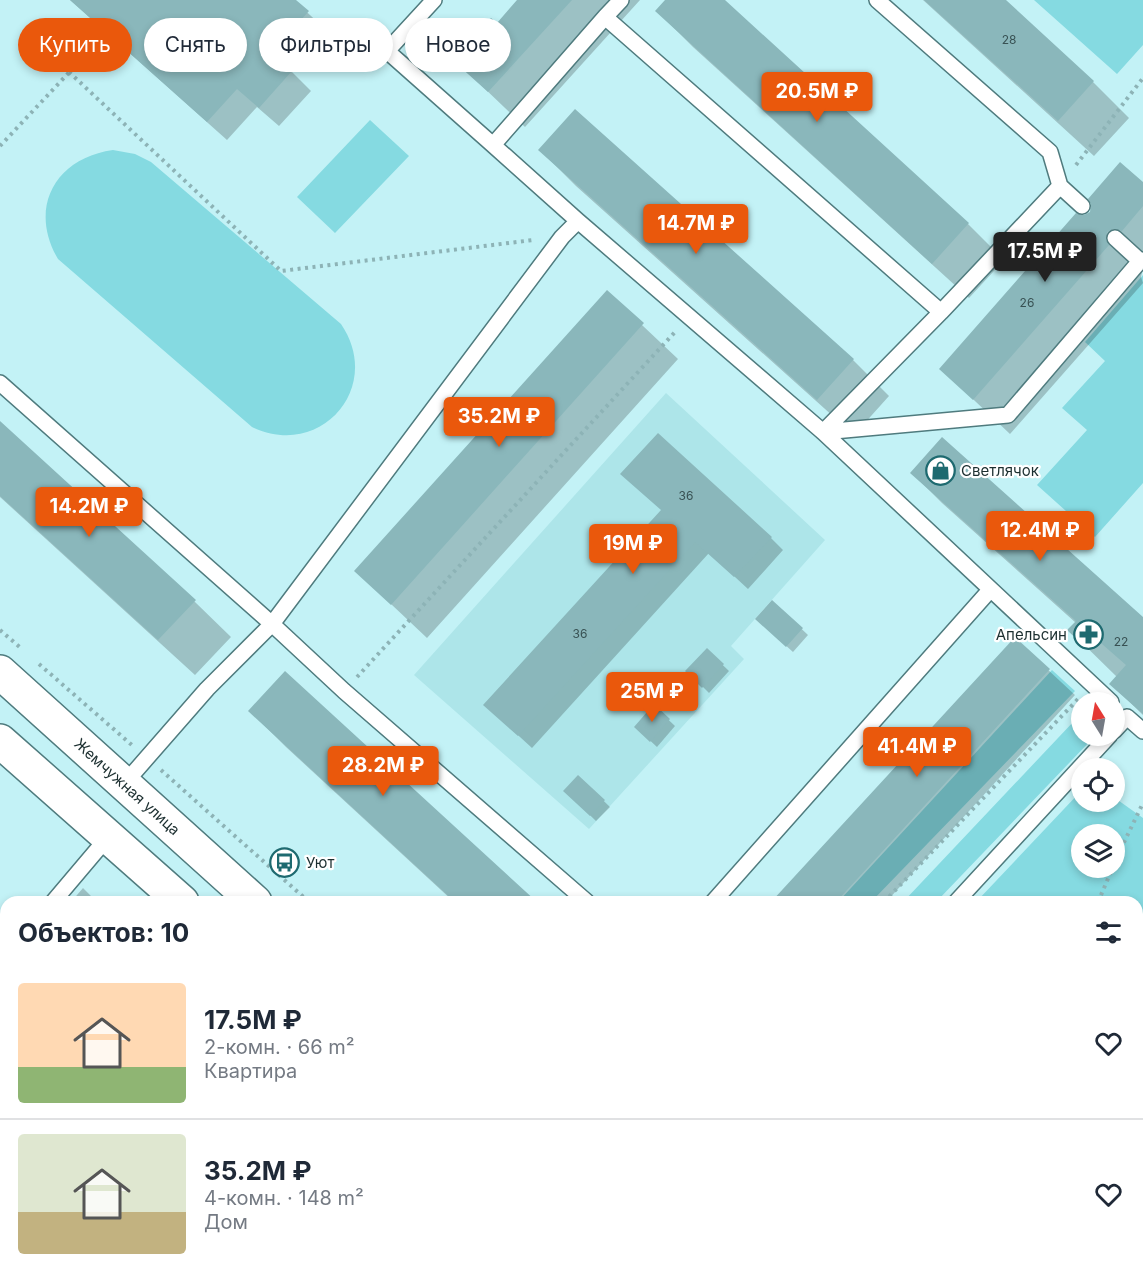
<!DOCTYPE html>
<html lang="ru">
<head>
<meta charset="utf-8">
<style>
  :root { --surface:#fff; --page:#f6f6f7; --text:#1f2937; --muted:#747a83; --line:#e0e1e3; --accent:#ea580c }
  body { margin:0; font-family:Inter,sans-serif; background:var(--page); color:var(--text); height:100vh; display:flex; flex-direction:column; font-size:22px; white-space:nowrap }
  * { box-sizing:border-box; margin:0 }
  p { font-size:20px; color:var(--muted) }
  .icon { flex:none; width:33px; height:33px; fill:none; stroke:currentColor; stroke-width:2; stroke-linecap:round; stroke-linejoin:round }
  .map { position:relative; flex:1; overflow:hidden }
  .side { position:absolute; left:0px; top:896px; width:1143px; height:386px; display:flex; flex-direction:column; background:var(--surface); border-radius:18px 18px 0 0; box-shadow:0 3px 9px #0003 }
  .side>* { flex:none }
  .banner { position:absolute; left:18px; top:18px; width:600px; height:54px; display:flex; gap:12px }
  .needle { width:39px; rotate:349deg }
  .controls { position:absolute; left:1071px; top:692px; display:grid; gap:12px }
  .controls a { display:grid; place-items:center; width:54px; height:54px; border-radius:50%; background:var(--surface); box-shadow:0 3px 9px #0003; font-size:30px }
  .price { position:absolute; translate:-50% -51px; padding:0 14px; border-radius:6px; background:var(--accent); color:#fff; font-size:20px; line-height:39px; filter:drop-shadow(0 2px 3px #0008) }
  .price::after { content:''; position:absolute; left:50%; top:36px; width:18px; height:14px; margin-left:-9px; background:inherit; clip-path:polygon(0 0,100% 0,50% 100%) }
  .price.active { background:#222; color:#fff }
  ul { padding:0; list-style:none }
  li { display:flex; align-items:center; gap:18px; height:150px; padding:0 18px }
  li+li { border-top:2px solid var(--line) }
  li span { display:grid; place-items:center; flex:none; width:168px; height:120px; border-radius:6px; color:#555 }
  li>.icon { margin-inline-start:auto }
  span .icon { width:72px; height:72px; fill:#fffc; stroke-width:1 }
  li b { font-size:26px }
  h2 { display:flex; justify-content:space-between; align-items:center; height:72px; padding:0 18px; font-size:26px }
  .chip { padding:0 21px; border-radius:27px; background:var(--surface); box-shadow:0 3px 9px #0003; font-size:21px; line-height:54px }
  .chip.active { background:var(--accent); color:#fff }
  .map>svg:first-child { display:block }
  .built { fill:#ade5e9 }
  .green { fill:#85dae1; fill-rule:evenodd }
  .shadow { fill:#0003 }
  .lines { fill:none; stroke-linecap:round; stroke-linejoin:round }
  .stream { stroke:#34858b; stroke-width:8 }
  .building { fill:#8ab7bb }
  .lane-casing { stroke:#4f7b7e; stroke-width:18 }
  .street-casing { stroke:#4f7b7e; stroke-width:33 }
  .primary-casing { stroke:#4f7b7e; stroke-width:36 }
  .path { stroke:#8db3b6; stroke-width:4; stroke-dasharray:3 4.5; stroke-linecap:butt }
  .lane { stroke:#fff; stroke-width:15 }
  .street { stroke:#fff; stroke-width:30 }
  .primary { stroke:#fff; stroke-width:33 }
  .labels { text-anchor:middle; stroke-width:4.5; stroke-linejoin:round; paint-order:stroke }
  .number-label { font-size:12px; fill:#385153 }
  .poi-label { font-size:15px; fill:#1c2f30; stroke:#fff; text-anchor:start }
  .street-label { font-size:15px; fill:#1c2f30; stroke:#fff }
</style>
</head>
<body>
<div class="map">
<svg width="1143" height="1280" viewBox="0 0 1143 1280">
  <rect width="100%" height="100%" fill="#c3f2f6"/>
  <path class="built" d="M666,393L825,540L731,646L744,659L589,829L414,675Z
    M6,958V1168L0,1163V965Z
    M136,1275H228L224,1280H142Z"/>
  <path class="green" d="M1034,0H1143V45L1117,74Z
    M370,120L409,156L335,233L297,197Z
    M113,150L135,154L151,162L341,324C384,387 321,460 252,427L58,259C28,208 55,158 113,150Z
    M1143,275V483L1095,537L1037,485L1087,430L1062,408L1105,361L1085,342Z
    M1052,670L1075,691L872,901H839Z
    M1075,720L1081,726L1082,735L1094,737L937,901H904Z
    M1081,791L1082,801H1114L1115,798L1143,818V981L1137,986V902L977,901ZM1082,834H1114V867H1082Z
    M1143,1102V1280H1077L1073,1275H1137V1109Z"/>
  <path class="shadow" d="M70,0H294L327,31L291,71L311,91L279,126L257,107L227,140Z
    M519,0H640L525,127L460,65Z
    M667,0H722L968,224L1004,260L969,298L693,47L657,11Z
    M923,0H1004L1093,82L1129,118L1094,156Z
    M540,150L853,360L889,396L854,435L576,186Z
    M1143,184V268L1141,277L1143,283L1010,434L941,369L1085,217Z
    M607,292L678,359L427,638L356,571Z
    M0,423L195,602L231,637L195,675L0,497Z
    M912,473L1143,619V715L1111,684L1117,677L1069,630L1076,623L942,503Z
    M662,511L771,538L783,550L748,589L709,553L532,748L498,717Z
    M773,602L808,635L793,652L763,625Z
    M1015,639L1075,695L886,902H773Z
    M707,650L729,671L709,693L687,671Z
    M654,706L675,726L657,747L642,733Z
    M250,711L534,902H454L286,747Z
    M579,777L610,807L596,821L565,791Z
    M83,888L97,902H71Z
    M333,1275H406L411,1280H328Z"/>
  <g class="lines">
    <path class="stream" d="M1137,1269L1143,1274"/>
  </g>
  <path class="building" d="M70,0H296L309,11L272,52L292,71L259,108L237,89L207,122Z
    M517,0H572L488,92L458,65L479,42L474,38L491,18L497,23Z
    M665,0H725L969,223L932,264L655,11Z
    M924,0H1006L1094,81L1058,121Z
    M575,109L854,359L817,400L538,150Z
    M1120,162L1143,182V206L1122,231L1113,229L1107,232L1106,240L1109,245L973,400L939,369L1076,213L1084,215L1090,212L1091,204L1088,199Z
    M607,290L644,323L391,605L354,571Z
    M0,421L196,600L158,640L0,496Z
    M658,433L772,537L734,577L695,542L518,736L483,705L661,510L620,474Z
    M942,437L1143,617V714L1109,684L1126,665L1094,637L1085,647L1067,630L1076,621L910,473Z
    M772,600L803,628L786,647L755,619Z
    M1015,637L1050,669L836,902H771Z
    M707,648L724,664L702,688L685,671Z
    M285,671L537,902H455L248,711Z
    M654,704L670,719L650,742L634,727Z
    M578,775L605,800L590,816L563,791Z"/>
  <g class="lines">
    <defs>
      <path id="lane" d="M434,0L387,51L493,145
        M877,0L1050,152L1060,186
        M605,17L621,0
        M1115,238L1140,261
        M941,312L1060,186L1082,206
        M0,383L272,624L344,691L587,902
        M823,432L941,312L605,17L493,145L578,221L823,432L1111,702
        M823,432L1008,415L1140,261L1143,260
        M1114,731L1127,717L1143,731
        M124,784L207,689L272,624L562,237L578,221
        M53,902L108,837
        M713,902L990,590
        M956,902L1110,735
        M0,932L6,933
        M516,1280L520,1275"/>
      <path id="street" d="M18,1275L24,1280"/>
      <path id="primary" d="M0,672L255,902
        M0,741L182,902
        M1137,1054L1143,1047
        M605,1275L611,1280
        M678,1275L684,1280
        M892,1280L897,1275
        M936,1280L941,1275"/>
    </defs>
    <use href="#lane" class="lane-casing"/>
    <use href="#street" class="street-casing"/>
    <use href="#primary" class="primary-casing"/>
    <path class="path" d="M69,72L281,271L533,240
      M0,146L92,48
      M1076,165L1143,78
      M0,630L22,649
      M39,664L133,746
      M357,677L675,332
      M161,770L309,902
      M1114,863L1143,803
      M884,902L1079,698
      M1098,902L1113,867
      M541,1275L547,1280
      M718,1275L719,1280
      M776,1280L830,1275"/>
    <use href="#lane" class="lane"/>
    <use href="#street" class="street"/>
    <use href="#primary" class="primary"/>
  </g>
  <defs>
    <symbol id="shop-ring" viewBox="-11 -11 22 22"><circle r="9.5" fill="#fff" stroke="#1e6a70" stroke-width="1.5"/><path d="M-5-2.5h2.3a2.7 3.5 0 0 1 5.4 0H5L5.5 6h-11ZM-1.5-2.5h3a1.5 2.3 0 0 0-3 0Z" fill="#1e6a70"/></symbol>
    <symbol id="pharmacy-ring" viewBox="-11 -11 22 22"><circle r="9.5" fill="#fff" stroke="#1e6a70" stroke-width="1.5"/><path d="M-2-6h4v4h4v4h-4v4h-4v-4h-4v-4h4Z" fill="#1e6a70"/></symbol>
    <symbol id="bus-ring" viewBox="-11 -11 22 22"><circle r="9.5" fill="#fff" stroke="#1e6a70" stroke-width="1.5"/><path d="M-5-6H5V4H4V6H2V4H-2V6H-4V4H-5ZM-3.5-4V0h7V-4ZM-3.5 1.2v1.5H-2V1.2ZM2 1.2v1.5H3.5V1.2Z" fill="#1e6a70"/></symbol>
  </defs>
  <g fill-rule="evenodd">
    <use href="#shop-ring" x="924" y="454" width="33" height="33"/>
    <use href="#pharmacy-ring" x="1072" y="618" width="33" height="33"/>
    <use href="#bus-ring" x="268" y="846" width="33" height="33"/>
  </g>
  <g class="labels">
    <g class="number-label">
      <text x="1009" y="44">28</text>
      <text x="1027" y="307">26</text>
      <text x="686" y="500">36</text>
      <text x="580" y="638">36</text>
      <text x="1121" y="646">22</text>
    </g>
    <g class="poi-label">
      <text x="961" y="476">Светлячок</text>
      <text x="1067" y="640" text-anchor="end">Апельсин</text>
      <text x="306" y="868">Уют</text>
    </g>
    <g class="street-label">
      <text transform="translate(127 787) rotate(42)" y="5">Жемчужная улица</text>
    </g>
  </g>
</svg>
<div class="controls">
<a><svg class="needle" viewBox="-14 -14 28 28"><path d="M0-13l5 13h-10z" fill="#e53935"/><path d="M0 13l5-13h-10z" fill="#747a83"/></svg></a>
<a><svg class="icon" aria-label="locate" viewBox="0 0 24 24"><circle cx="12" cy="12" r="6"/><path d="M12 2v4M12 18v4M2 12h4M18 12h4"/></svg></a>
<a><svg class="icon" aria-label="layers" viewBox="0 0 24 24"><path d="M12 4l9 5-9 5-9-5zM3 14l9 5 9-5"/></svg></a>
</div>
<b class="price" style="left:817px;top:123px">20.5M ₽</b>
<b class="price" style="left:696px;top:255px">14.7M ₽</b>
<b class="price active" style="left:1045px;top:283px">17.5M ₽</b>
<b class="price" style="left:499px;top:448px">35.2M ₽</b>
<b class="price" style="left:89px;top:538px">14.2M ₽</b>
<b class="price" style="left:1040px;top:562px">12.4M ₽</b>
<b class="price" style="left:633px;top:575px">19M ₽</b>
<b class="price" style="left:652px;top:723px">25M ₽</b>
<b class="price" style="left:917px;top:778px">41.4M ₽</b>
<b class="price" style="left:383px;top:797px">28.2M ₽</b>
<div class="banner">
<a class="chip active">Купить</a>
<a class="chip">Снять</a>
<a class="chip">Фильтры</a>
<a class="chip">Новое</a>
</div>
<section class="side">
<h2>Объектов: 10<svg class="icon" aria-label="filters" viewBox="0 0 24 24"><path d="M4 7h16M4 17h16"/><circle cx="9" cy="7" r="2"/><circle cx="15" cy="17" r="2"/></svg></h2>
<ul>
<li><span style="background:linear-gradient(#ffd9b3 70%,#8fb573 0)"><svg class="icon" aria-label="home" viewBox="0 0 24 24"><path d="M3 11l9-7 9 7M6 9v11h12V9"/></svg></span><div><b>17.5M ₽</b><p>2-комн. · 66 m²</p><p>Квартира</p></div><svg class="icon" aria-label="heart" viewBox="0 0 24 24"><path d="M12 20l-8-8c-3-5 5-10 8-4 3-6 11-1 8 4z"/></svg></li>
<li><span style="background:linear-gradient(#dfe7d0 65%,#c2b280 0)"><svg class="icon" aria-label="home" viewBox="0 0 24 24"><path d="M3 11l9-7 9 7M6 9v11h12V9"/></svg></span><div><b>35.2M ₽</b><p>4-комн. · 148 m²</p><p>Дом</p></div><svg class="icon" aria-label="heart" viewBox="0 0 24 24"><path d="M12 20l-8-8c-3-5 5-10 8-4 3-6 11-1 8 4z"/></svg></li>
</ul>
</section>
</div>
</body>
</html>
